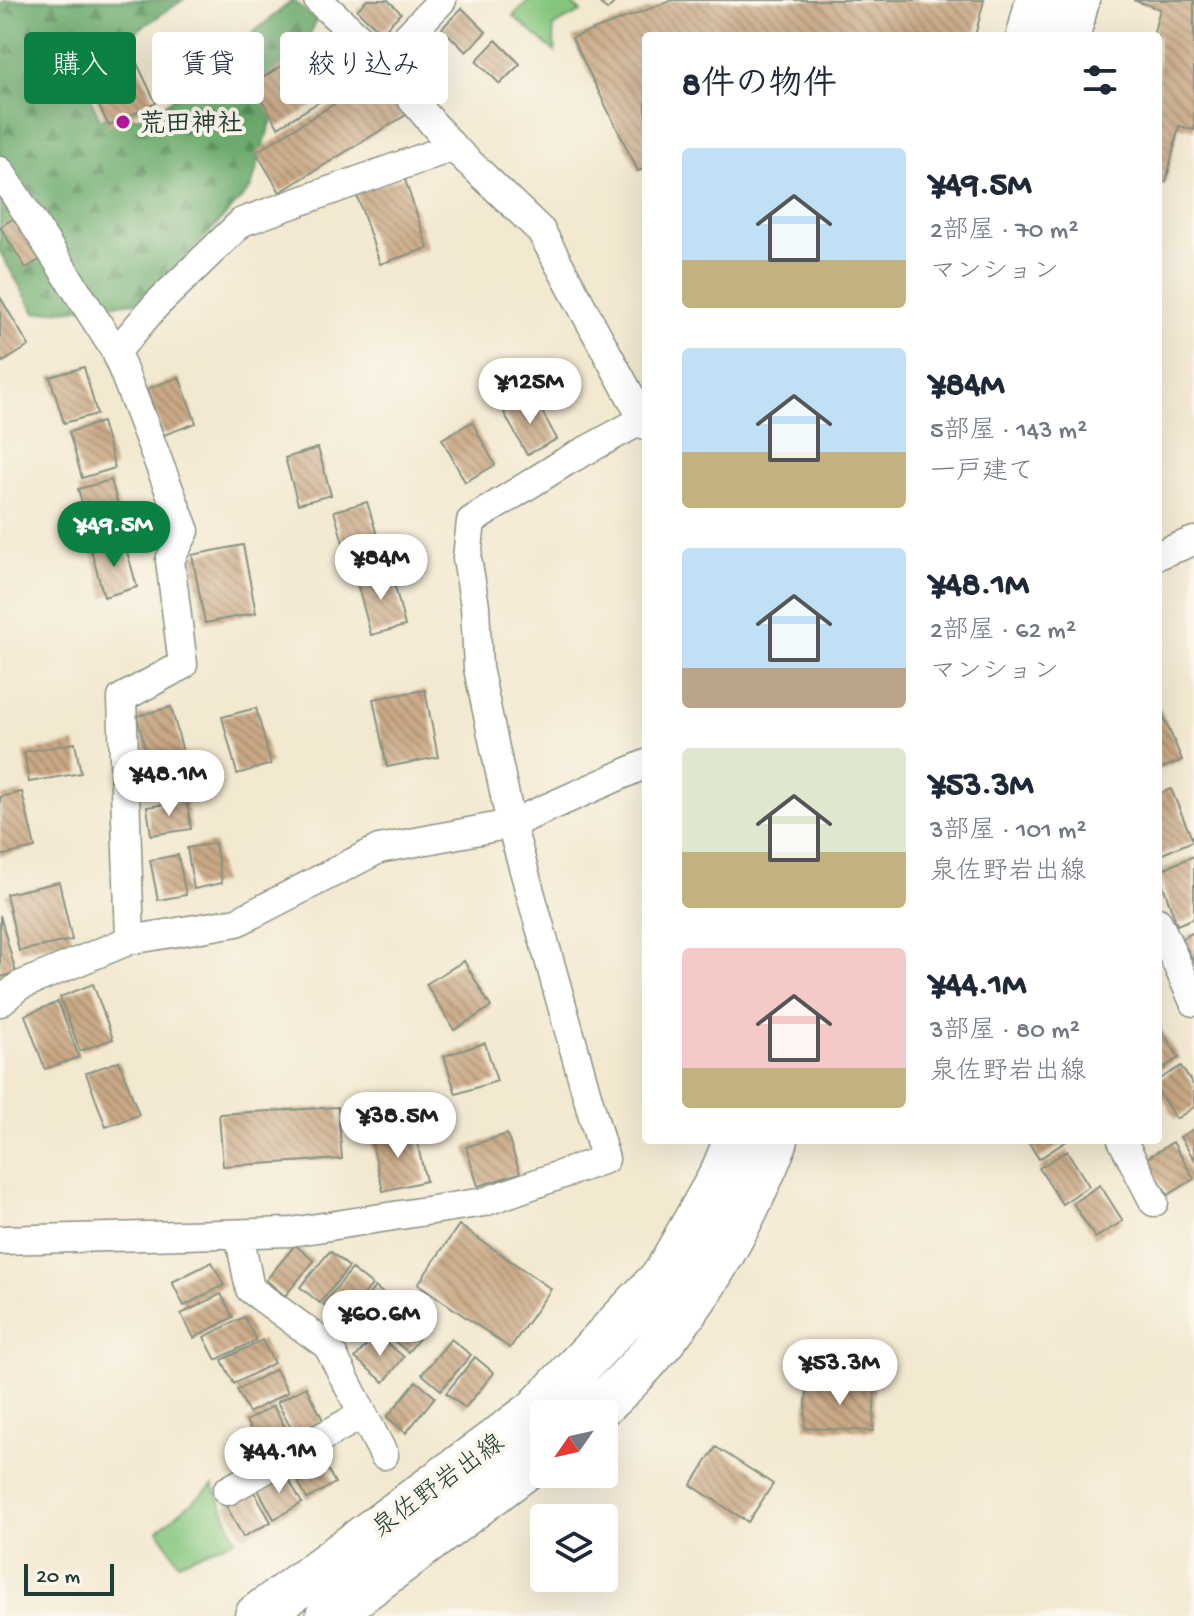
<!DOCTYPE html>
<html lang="ja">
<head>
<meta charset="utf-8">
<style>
  :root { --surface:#fff; --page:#f2f2f3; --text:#1f2937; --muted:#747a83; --accent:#0b8043 }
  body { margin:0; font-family:"Gochi Hand","Klee One",sans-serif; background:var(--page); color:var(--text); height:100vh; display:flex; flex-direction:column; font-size:30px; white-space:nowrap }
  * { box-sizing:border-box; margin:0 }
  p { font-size:26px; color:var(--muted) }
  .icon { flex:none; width:44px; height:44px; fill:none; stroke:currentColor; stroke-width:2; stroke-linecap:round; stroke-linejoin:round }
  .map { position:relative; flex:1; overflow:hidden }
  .drawer { position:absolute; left:642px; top:32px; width:520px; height:1112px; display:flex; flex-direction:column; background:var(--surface); border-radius:8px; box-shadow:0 8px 32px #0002 }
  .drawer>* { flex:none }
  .hud { position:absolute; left:24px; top:32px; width:498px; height:72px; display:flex; gap:16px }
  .needle { width:52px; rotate:236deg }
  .tools { position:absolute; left:530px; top:1400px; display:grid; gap:16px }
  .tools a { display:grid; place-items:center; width:88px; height:88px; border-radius:8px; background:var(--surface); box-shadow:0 8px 32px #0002; font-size:40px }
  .scale { position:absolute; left:24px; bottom:20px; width:90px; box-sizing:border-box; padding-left:8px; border:4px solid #1f3d34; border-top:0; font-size:22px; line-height:28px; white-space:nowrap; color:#1f3d34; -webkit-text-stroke:6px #fbf7ec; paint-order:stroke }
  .price { position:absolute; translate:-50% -68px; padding:0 18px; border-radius:28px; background:#fff; color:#222; font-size:26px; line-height:52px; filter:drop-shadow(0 2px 4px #0008) }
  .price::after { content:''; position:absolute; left:50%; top:48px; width:24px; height:18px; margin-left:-12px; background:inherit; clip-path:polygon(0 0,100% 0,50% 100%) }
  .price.active { background:var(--accent); color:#fff }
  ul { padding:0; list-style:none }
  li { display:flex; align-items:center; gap:24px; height:200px; padding:0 40px }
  li span { display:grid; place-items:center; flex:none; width:224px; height:160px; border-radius:8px; color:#555 }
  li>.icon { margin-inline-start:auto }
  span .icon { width:96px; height:96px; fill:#fffc; stroke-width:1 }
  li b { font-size:34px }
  h2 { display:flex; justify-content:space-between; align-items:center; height:96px; padding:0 40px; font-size:34px }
  .chip { padding:0 28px; border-radius:8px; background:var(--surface); box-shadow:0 8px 32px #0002; font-size:28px; line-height:72px }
  .chip.active { background:var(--accent); color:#fff }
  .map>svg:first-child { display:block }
  .forest { fill:url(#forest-firs); stroke:#467450; stroke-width:2 }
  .park { fill:#85c67e; stroke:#528259; stroke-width:2 }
  .building { fill:url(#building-back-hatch) }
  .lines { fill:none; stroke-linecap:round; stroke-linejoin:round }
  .minor-casing { stroke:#899282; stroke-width:31 }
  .primary-casing { stroke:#899282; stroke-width:47 }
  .minor { stroke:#fff; stroke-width:28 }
  .primary { stroke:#fff; stroke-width:44 }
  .poi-dot { fill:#b5179e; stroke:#fbf7ec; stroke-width:3 }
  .labels { text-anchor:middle; stroke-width:8; stroke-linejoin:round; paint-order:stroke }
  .poi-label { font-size:26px; font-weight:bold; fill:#1f3d34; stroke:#fbf7ec; text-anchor:start }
  .street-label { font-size:26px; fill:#1f3d34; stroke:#fbf7ec }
</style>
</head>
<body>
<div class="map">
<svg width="1194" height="1616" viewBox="0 0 1194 1616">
  <defs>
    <pattern id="forest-firs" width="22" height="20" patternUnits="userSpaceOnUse" patternTransform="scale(2)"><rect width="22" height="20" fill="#6cab6d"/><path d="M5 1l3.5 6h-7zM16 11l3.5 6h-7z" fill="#588c5a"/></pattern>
    <pattern id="building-back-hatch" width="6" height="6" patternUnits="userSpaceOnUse" patternTransform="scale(2)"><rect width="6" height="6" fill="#caa985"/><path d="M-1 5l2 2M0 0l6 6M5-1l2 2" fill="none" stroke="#a38b6e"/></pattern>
  </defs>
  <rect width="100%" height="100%" fill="#fbf7ec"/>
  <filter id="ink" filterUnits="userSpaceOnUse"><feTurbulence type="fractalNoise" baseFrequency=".0125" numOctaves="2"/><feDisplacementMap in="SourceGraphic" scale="16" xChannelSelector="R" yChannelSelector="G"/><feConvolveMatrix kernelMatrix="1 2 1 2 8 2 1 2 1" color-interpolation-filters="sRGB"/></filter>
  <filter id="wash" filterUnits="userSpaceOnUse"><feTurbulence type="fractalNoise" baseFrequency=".006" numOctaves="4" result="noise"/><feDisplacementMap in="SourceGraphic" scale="32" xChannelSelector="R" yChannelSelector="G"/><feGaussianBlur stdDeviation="1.8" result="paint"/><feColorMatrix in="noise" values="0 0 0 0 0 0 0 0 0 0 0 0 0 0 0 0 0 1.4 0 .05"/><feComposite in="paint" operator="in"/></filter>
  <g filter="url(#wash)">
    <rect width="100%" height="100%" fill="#f3e8d0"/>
    <path class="forest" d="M5,0H183L78,70L100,119L151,116L293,0L316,21L270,125L251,188L145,301L35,313L0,252V5Z"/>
    <path class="park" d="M529,0H567L581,12L553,26L555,52L513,16Z
      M213,1485L236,1539L179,1563L158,1530Z"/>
    <g id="blocks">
      <path class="building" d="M367,0H388L401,13L381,33L357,10Z
        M597,0H617L607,10Z
        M673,0H984L975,36H646V168L638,171L572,38Z
        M1133,0H1194V130L1179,126L1166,182L1158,180V36H1153L1160,9Z
        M462,8L486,32L466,52L442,28Z
        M342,30L369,73L339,92L312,49Z
        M423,38L446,62L426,82L403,58Z
        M496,40L520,64L500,84L476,61Z
        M301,54L327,97L278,127L252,84Z
        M134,57L156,103L109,126L86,80Z
        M381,75L406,115L280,192L256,152Z
        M404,177L428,248L380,264L356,193Z
        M22,213L48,255L26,268L0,227Z
        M0,297L29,346L3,362L0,356Z
        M84,367L97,414L64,423L50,377Z
        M179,377L196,423L164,435L147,389Z
        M534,397L557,439L527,455L504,413Z
        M102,422L115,468L82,478L69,432Z
        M472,422L495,465L465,482L442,439Z
        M318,448L331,495L298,504L285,458Z
        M111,480L124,526L91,536L78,489Z
        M367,502L381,548L347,557L334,511Z
        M124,541L137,587L104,597L91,550Z
        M243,545L256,613L205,623L192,555Z
        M391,570L405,626L371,635L356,579Z
        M425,690L438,757L387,767L373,699Z
        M1158,703L1182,760L1158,770Z
        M171,707L186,763L151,772L137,716Z
        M256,708L271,764L237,774L222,717Z
        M75,743L81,773L29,782L24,752Z
        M1171,789L1193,841L1158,856V794Z
        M22,792L35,848L0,856V797Z
        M187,801L191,829L151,835L147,807Z
        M215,843L222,883L194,889L187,848Z
        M178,855L186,895L158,900L150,860Z
        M1194,856V918L1177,925L1158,871Z
        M59,882L72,940L19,951L6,894Z
        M0,915L16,973L0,977Z
        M1194,932V961L1181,939Z
        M464,961L491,1007L454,1030L426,984Z
        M93,984L113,1039L80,1051L60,997Z
        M58,1002L79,1057L45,1069L25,1015Z
        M1158,1024L1179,1058L1158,1071Z
        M485,1043L497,1081L456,1094L444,1056Z
        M119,1061L139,1115L106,1127L86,1073Z
        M1181,1066L1194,1086V1107L1176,1119L1158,1091V1080Z
        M338,1107L342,1159L223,1166L219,1114Z
        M414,1129L426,1181L383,1191L371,1139Z
        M1194,1129V1159L1180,1137Z
        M507,1134L520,1173L478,1186L466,1147Z
        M1027,1140H1068L1039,1159Z
        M1173,1142L1194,1179L1168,1195L1146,1159Z
        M1067,1151L1089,1186L1062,1204L1039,1168Z
        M1100,1185L1123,1221L1095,1238L1073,1203Z
        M459,1225L551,1289L510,1348L418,1284Z
        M295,1245L314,1261L285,1296L266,1280Z
        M330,1251L349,1267L320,1303L300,1287Z
        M212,1262L224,1285L184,1306L172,1282Z
        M352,1269L372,1285L343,1320L323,1304Z
        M375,1287L395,1303L365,1339L346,1323Z
        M221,1294L233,1317L194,1338L181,1314Z
        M399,1304L428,1327L408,1352L379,1329Z
        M244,1317L256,1340L216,1360L204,1337Z
        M376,1334L404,1357L384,1382L355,1358Z
        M451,1339L471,1355L441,1390L422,1374Z
        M262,1340L274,1363L234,1384L222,1360Z
        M475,1357L494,1373L465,1408L446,1393Z
        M276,1369L288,1392L249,1413L237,1390Z
        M416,1381L435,1397L406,1433L387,1417Z
        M807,1383L875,1386L873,1431L805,1428Z
        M306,1387L323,1420L295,1435L277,1402Z
        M273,1406L291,1438L263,1453L246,1421Z
        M716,1447L773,1484L748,1522L691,1485Z
        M318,1451L335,1483L307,1499L290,1466Z
        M284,1471L302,1503L274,1519L256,1486Z
        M253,1490L271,1522L243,1537L226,1505Z"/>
    </g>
  </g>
  <g filter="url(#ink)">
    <use href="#blocks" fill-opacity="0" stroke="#899282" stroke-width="2"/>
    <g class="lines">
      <defs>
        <path id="minor" d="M318,0L384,61L405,91L453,147L541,231L646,425
          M384,61L442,0
          M0,171L116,352L185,531L170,560L183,665L122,698L130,940
          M116,352L156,305L242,222L453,147
          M1158,555L1194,541
          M1158,922L1194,1002
          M0,1002L19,986L130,940L237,922L379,849L511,824L646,764
          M1122,1140L1154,1202
          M239,1234L250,1289L328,1346L384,1455
          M0,1240L291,1232L484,1202L605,1159L511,824L478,668L475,606L467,558L471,521L565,462L642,420
          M227,1491L363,1414"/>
        <path id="primary" d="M1029,36L1038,0
          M1068,36L1077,0
          M591,1414C676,1342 736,1243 776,1140
          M257,1616L535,1412L665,1275L722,1174L736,1140
          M328,1616L544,1454"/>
      </defs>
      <use href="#minor" class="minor-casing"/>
      <use href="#primary" class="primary-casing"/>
      <use href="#minor" class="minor"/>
      <use href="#primary" class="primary"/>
    </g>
  </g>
  <circle class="poi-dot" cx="123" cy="122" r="8"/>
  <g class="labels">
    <g class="poi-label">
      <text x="139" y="131">荒田神社</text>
    </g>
    <g class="street-label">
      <text transform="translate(437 1484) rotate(-36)" y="9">泉佐野岩出線</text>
    </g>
  </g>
</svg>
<div class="tools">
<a><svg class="needle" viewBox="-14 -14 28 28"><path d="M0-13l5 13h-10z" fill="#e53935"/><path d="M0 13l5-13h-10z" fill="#747a83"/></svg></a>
<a><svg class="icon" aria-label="layers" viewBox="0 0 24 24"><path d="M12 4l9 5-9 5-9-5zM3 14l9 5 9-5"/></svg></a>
</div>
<div class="scale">20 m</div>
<b class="price" style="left:530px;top:426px">¥125M</b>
<b class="price active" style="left:114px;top:569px">¥49.5M</b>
<b class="price" style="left:381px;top:602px">¥84M</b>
<b class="price" style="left:169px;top:818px">¥48.1M</b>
<b class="price" style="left:398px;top:1160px">¥38.5M</b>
<b class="price" style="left:380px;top:1358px">¥60.6M</b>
<b class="price" style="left:840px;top:1407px">¥53.3M</b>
<b class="price" style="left:279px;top:1495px">¥44.1M</b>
<div class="hud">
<a class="chip active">購入</a>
<a class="chip">賃貸</a>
<a class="chip">絞り込み</a>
</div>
<section class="drawer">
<h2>8件の物件<svg class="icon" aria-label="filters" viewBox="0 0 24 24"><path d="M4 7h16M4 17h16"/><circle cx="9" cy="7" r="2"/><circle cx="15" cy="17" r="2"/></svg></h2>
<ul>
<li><span style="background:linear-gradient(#bfe0f5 70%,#c2b280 0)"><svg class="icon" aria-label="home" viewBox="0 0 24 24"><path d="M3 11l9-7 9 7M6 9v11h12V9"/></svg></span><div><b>¥49.5M</b><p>2部屋 · 70 m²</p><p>マンション</p></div></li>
<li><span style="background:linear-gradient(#bfe0f5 65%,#c2b280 0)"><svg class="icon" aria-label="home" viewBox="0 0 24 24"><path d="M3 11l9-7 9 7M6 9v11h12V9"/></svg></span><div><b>¥84M</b><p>5部屋 · 143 m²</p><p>一戸建て</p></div></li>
<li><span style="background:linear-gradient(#bfe0f5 75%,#b9a48a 0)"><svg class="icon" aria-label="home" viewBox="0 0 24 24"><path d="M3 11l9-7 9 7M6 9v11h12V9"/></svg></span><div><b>¥48.1M</b><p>2部屋 · 62 m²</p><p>マンション</p></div></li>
<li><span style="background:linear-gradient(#dfe7d0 65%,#c2b280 0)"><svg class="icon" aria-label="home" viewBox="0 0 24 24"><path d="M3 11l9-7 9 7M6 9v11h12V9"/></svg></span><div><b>¥53.3M</b><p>3部屋 · 101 m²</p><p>泉佐野岩出線</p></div></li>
<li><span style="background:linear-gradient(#f6c9c9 75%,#c2b280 0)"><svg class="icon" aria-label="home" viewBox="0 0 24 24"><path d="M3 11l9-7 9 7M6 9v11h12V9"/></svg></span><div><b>¥44.1M</b><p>3部屋 · 80 m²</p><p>泉佐野岩出線</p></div></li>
</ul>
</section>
</div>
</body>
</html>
